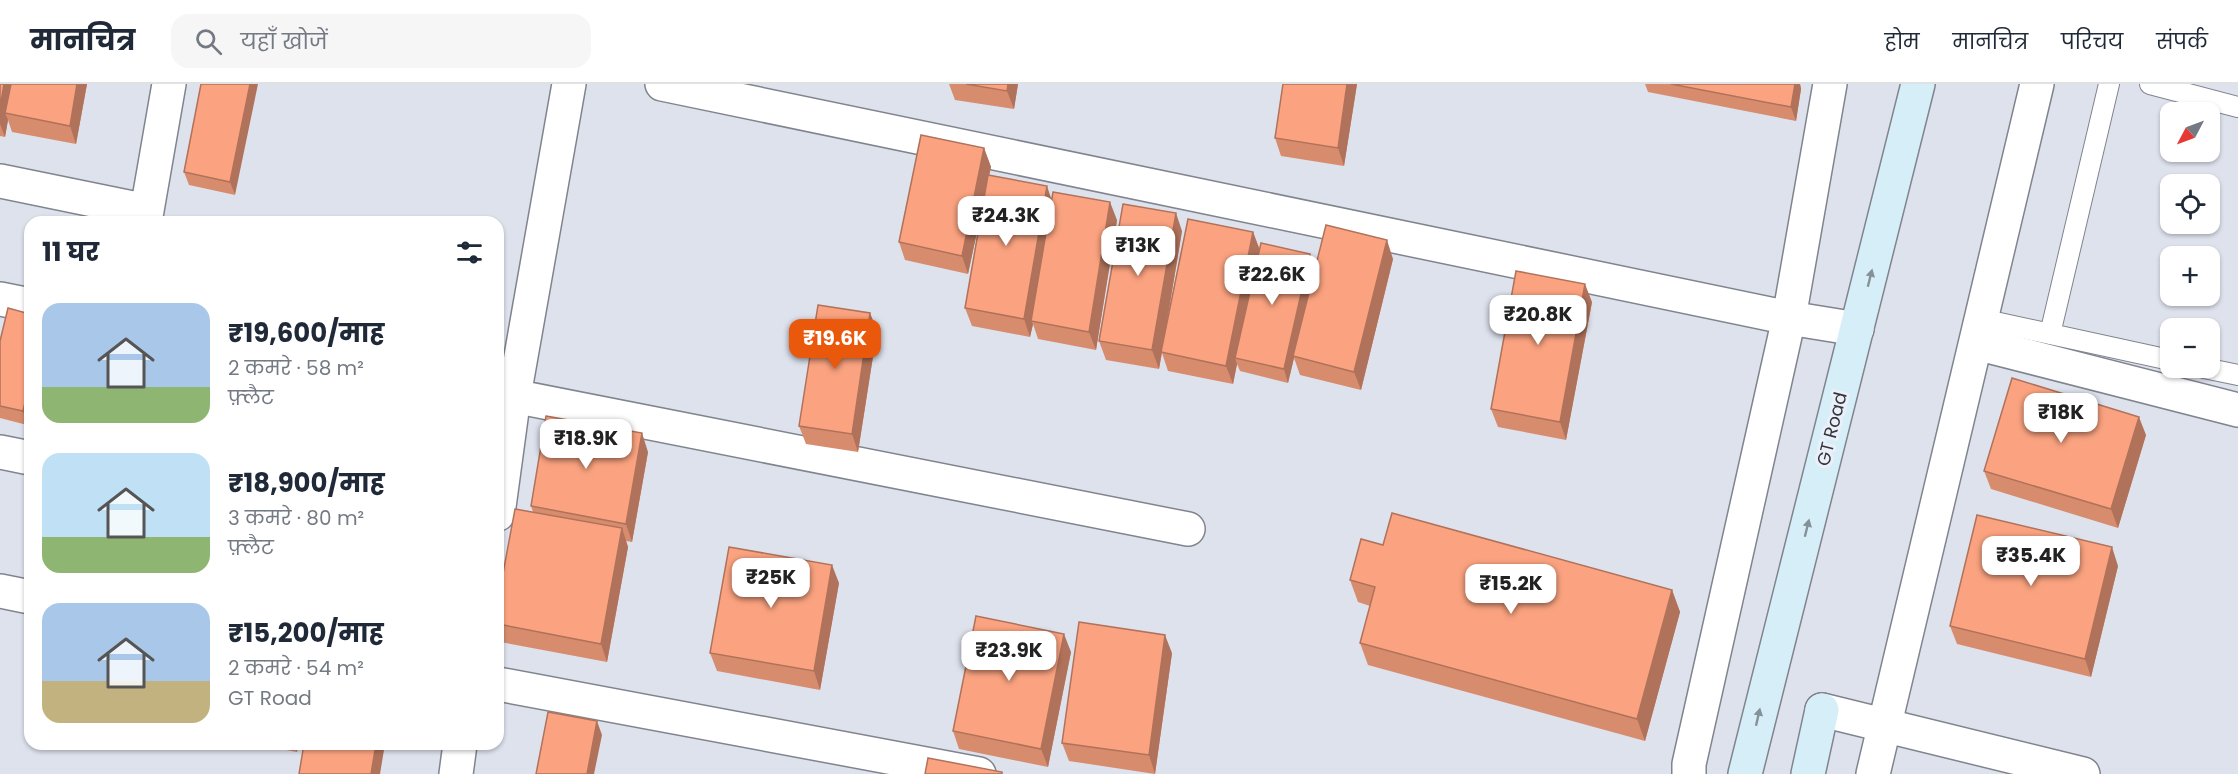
<!DOCTYPE html>
<html lang="hi">
<head>
<meta charset="utf-8">
<style>
  :root { --surface:#fff; --page:#f6f6f7; --text:#1f2937; --muted:#747a83; --line:#e0e1e3; --accent:#ea580c }
  body { margin:0; font-family:Poppins,"Noto Sans Devanagari",sans-serif; background:var(--page); color:var(--text); height:100vh; display:flex; flex-direction:column; font-size:22px; white-space:nowrap }
  * { box-sizing:border-box; margin:0 }
  p { font-size:20px; color:var(--muted) }
  .icon { flex:none; width:33px; height:33px; fill:none; stroke:currentColor; stroke-width:2; stroke-linecap:round; stroke-linejoin:round }
  .map { position:relative; flex:1; overflow:hidden }
  .panel { position:absolute; left:24px; top:132px; width:480px; height:534px; display:flex; flex-direction:column; background:var(--surface); border-radius:18px; box-shadow:0 2px 4px #0004 }
  .panel>* { flex:none }
  .needle { width:39px; rotate:229deg }
  .buttons { position:absolute; left:2160px; top:18px; display:grid; gap:12px }
  .buttons a { display:grid; place-items:center; width:60px; height:60px; border-radius:12px; background:var(--surface); box-shadow:0 2px 4px #0004; font-size:30px }
  .price { position:absolute; translate:-50% -51px; padding:0 14px; border-radius:12px; background:#fff; color:#222; font-size:20px; line-height:39px; filter:drop-shadow(0 2px 3px #0008) }
  .price::after { content:''; position:absolute; left:50%; top:36px; width:18px; height:14px; margin-left:-9px; background:inherit; clip-path:polygon(0 0,100% 0,50% 100%) }
  .price.selected { background:var(--accent); color:#fff }
  ul { padding:0; list-style:none }
  li { display:flex; align-items:center; gap:18px; height:150px; padding:0 18px }
  li span { display:grid; place-items:center; flex:none; width:168px; height:120px; border-radius:18px; color:#555 }
  li>.icon { margin-inline-start:auto }
  span .icon { width:72px; height:72px; fill:#fffc; stroke-width:1 }
  li b { font-size:26px }
  h2 { display:flex; justify-content:space-between; align-items:center; height:72px; padding:0 18px; font-size:26px }
  header { display:flex; align-items:center; gap:36px; box-sizing:border-box; height:84px; padding:0 30px; background:var(--surface); border-bottom:2px solid var(--line) }
  header strong { font-size:28px }
  nav { display:flex; gap:33px; margin-inline-start:auto; font-size:21px }
  .search { width:420px; height:54px; background:var(--page); display:flex; align-items:center; gap:15px; box-sizing:border-box; padding:0 21px; border-radius:18px; color:var(--muted); font-size:22px }
  .map>svg:first-child { display:block }
  .lines { fill:none; stroke-linecap:round; stroke-linejoin:round }
  .service-casing { stroke:#80848e; stroke-width:22 }
  .minor-casing { stroke:#80848e; stroke-width:36 }
  .secondary-casing { stroke:#80848e; stroke-width:36 }
  .service { stroke:#fff; stroke-width:20 }
  .minor { stroke:#fff; stroke-width:33 }
  .secondary { stroke:#d5eef7; stroke-width:33 }
  .wall { fill:#d88c6e }
  .shaded-wall { fill:#b0725a }
  .building { fill:#fba380; stroke:#b0725a; stroke-width:1.5 }
  .oneway { fill:#849298 }
  .labels { text-anchor:middle; stroke-width:6; stroke-linejoin:round; paint-order:stroke }
  .street-label { font-size:18px; fill:#333539; stroke:#ebeffa }
</style>
</head>
<body>
<header>
<strong>मानचित्र</strong>
<div class="search"><svg class="icon" aria-label="search" viewBox="0 0 24 24"><circle cx="10" cy="10" r="6"/><path d="M15 15l6 6"/></svg>यहाँ खोजें</div>
<nav><a>होम</a><a>मानचित्र</a><a>परिचय</a><a>संपर्क</a></nav>
</header>
<div class="map">
<svg width="2238" height="690" viewBox="0 0 2238 690">
  <rect width="100%" height="100%" fill="#dee2ed"/>
  <g class="lines">
    <defs>
      <path id="service" d="M2150,0L2238,23
        M1981,235L2170,276
        M2050,250L2109,0
        M2204,284L2238,291"/>
      <path id="minor" d="M662,0L1789,234L1857,245
        M0,97L147,127
        M145,138L169,0
        M0,215L30,221
        M1976,259L2238,326
        M498,309L1188,445
        M0,368L30,374
        M498,430L514,312L569,0
        M0,507L30,513
        M498,600L979,690
        M1822,626L2083,690
        M456,690L460,660
        M1689,690V680L1789,234L1830,0
        M1873,690L2037,0"/>
      <path id="secondary" d="M1745,690L1918,0
        M1808,690L1822,626"/>
    </defs>
    <use href="#service" class="service-casing"/>
    <use href="#minor" class="minor-casing"/>
    <use href="#secondary" class="secondary-casing"/>
    <use href="#service" class="service"/>
    <use href="#minor" class="minor"/>
    <use href="#secondary" class="secondary"/>
  </g>
  <path class="wall" d="M0,0H87L76,60L12,48L8,36L5,53L0,52Z
    M201,0L235,111L189,101L184,88Z
    M949,0H1018L1014,25L955,16Z
    M1357,0L1344,82L1281,72L1275,54Z
    M1645,0H1800L1801,5L1796,37L1648,8Z
    M984,64L991,83L989,91L1052,116L1117,136L1096,266L1038,255L1033,240L1030,253L972,242L965,224L982,124L968,190L905,176L899,158Z
    M1182,147L1164,256L1253,148L1260,166L1310,170L1315,183L1393,175L1361,306L1300,291L1294,274L1288,299L1240,287L1237,280L1233,300L1168,287L1162,269L1159,285L1106,276L1099,257Z
    M1592,218L1566,356L1498,343L1491,325Z
    M870,229L877,247L858,368L806,360L799,342Z
    M30,230V331L27,341L0,334V257Z
    M2146,351L2118,444L1991,405L1984,387Z
    M648,368L632,458L626,457L628,463L607,578L500,558L498,551V516L533,428L531,422Z
    M1383,461L1672,506L1680,528L1645,657L1368,581L1360,559L1370,522L1358,518L1350,496Z
    M2118,482L2091,593L1957,560L1950,542Z
    M839,499L820,606L717,587L710,569Z
    M1071,568L1048,683L959,665L953,647Z
    M1172,569L1155,690L1069,677L1062,659Z
    M254,660H298L297,668Z"/>
  <path class="shaded-wall" d="M4,0H14L5,29L8,36L5,53L0,40V24Z
    M77,0H87L76,60L70,42Z
    M250,0H258L235,111L230,98Z
    M1008,0H1018L1014,25L1007,7Z
    M1347,0H1357L1344,82L1338,64Z
    M1795,0H1800L1801,5L1796,37L1791,23Z
    M984,64L991,83L968,190L962,172Z
    M1047,102L1053,120L1031,237L1033,240L1030,253L1024,235Z
    M1110,118L1117,136L1096,266L1089,248Z
    M1176,129L1182,147L1159,285L1152,266Z
    M1253,148L1260,167L1235,274L1237,280L1233,300L1226,282Z
    M1387,156L1393,175L1361,306L1354,288Z
    M1310,170L1315,184L1293,272L1294,274L1288,299L1284,285Z
    M1585,200L1592,218L1566,356L1560,338Z
    M870,229L877,247L858,368L852,350Z
    M30,299V331L27,341L23,327Z
    M2139,333L2146,351L2118,444L2111,425Z
    M642,349L648,368L632,458L626,440Z
    M622,444L628,463L607,578L601,560Z
    M2112,463L2118,482L2091,593L2085,575Z
    M832,481L839,499L820,606L814,587Z
    M1672,506L1680,528L1645,657L1637,635Z
    M1064,550L1071,568L1048,683L1041,665Z
    M1165,551L1172,569L1155,690L1149,671Z
    M597,637L602,651L594,690H587Z
    M294,660H298L297,668Z
    M376,660H385L380,690H371Z"/>
  <path class="building" d="M0,0H4L0,24Z
    M11,0H77L70,42L5,29Z
    M201,0H250L230,98L184,88Z
    M966,0H1008L1007,7Z
    M1283,0H1347L1338,64L1275,54Z
    M1671,0H1795L1791,23Z
    M921,51L984,64L962,172L899,158Z
    M988,91L1047,102L1024,235L965,224Z
    M1053,108L1110,118L1089,248L1031,237Z
    M1123,120L1176,129L1152,266L1099,257Z
    M1188,135L1253,148L1226,282L1161,268Z
    M1326,141L1387,156L1354,288L1293,272Z
    M1261,159L1310,170L1284,285L1235,274Z
    M1516,187L1585,200L1560,338L1491,325Z
    M818,221L870,229L852,350L799,342Z
    M8,224L30,230V299L23,327L0,322V257Z
    M2012,294L2139,333L2111,425L1984,387Z
    M546,332L642,349L626,440L531,422Z
    M515,425L622,444L601,560L498,540V516Z
    M1392,429L1672,506L1637,635L1360,559L1375,503L1350,496L1361,455L1383,461Z
    M1977,431L2112,463L2085,575L1950,542Z
    M729,463L832,481L814,587L710,569Z
    M976,532L1064,550L1041,665L953,647Z
    M1079,538L1165,551L1149,671L1062,659Z
    M548,628L597,637L587,690H536Z
    M304,660H376L371,690H299Z
    M928,674L1002,688V690H925Z"/>
  <defs><path id="oneway-solid" d="M-6-.8H1V-3.2L6.5 0L1 3.2V.8H-6Z" transform="scale(1.5)"/></defs>
  <g class="oneway">
    <use href="#oneway-solid" transform="translate(1870 194) rotate(-76)"/>
    <use href="#oneway-solid" transform="translate(1807 444) rotate(-76)"/>
    <use href="#oneway-solid" transform="translate(1758 633) rotate(-77)"/>
  </g>
  <g class="labels">
    <g class="street-label">
      <text transform="translate(1832 345) rotate(-76)" y="6">GT Road</text>
    </g>
  </g>
</svg>
<div class="buttons">
<a><svg class="needle" viewBox="-14 -14 28 28"><path d="M0-13l5 13h-10z" fill="#e53935"/><path d="M0 13l5-13h-10z" fill="#747a83"/></svg></a>
<a><svg class="icon" aria-label="locate" viewBox="0 0 24 24"><circle cx="12" cy="12" r="6"/><path d="M12 2v4M12 18v4M2 12h4M18 12h4"/></svg></a>
<a>+</a>
<a>−</a>
</div>
<b class="price" style="left:1006px;top:163px">₹24.3K</b>
<b class="price" style="left:1138px;top:193px">₹13K</b>
<b class="price" style="left:1272px;top:222px">₹22.6K</b>
<b class="price" style="left:1538px;top:262px">₹20.8K</b>
<b class="price selected" style="left:835px;top:286px">₹19.6K</b>
<b class="price" style="left:2061px;top:360px">₹18K</b>
<b class="price" style="left:586px;top:386px">₹18.9K</b>
<b class="price" style="left:2031px;top:503px">₹35.4K</b>
<b class="price" style="left:771px;top:525px">₹25K</b>
<b class="price" style="left:1511px;top:531px">₹15.2K</b>
<b class="price" style="left:1009px;top:598px">₹23.9K</b>
<section class="panel">
<h2>11 घर<svg class="icon" aria-label="filters" viewBox="0 0 24 24"><path d="M4 7h16M4 17h16"/><circle cx="9" cy="7" r="2"/><circle cx="15" cy="17" r="2"/></svg></h2>
<ul>
<li><span style="background:linear-gradient(#a9c7e8 70%,#8fb573 0)"><svg class="icon" aria-label="home" viewBox="0 0 24 24"><path d="M3 11l9-7 9 7M6 9v11h12V9"/></svg></span><div><b>₹19,600/माह</b><p>2 कमरे · 58 m²</p><p>फ़्लैट</p></div></li>
<li><span style="background:linear-gradient(#bfe0f5 70%,#8fb573 0)"><svg class="icon" aria-label="home" viewBox="0 0 24 24"><path d="M3 11l9-7 9 7M6 9v11h12V9"/></svg></span><div><b>₹18,900/माह</b><p>3 कमरे · 80 m²</p><p>फ़्लैट</p></div></li>
<li><span style="background:linear-gradient(#a9c7e8 65%,#c2b280 0)"><svg class="icon" aria-label="home" viewBox="0 0 24 24"><path d="M3 11l9-7 9 7M6 9v11h12V9"/></svg></span><div><b>₹15,200/माह</b><p>2 कमरे · 54 m²</p><p>GT Road</p></div></li>
</ul>
</section>
</div>
</body>
</html>
